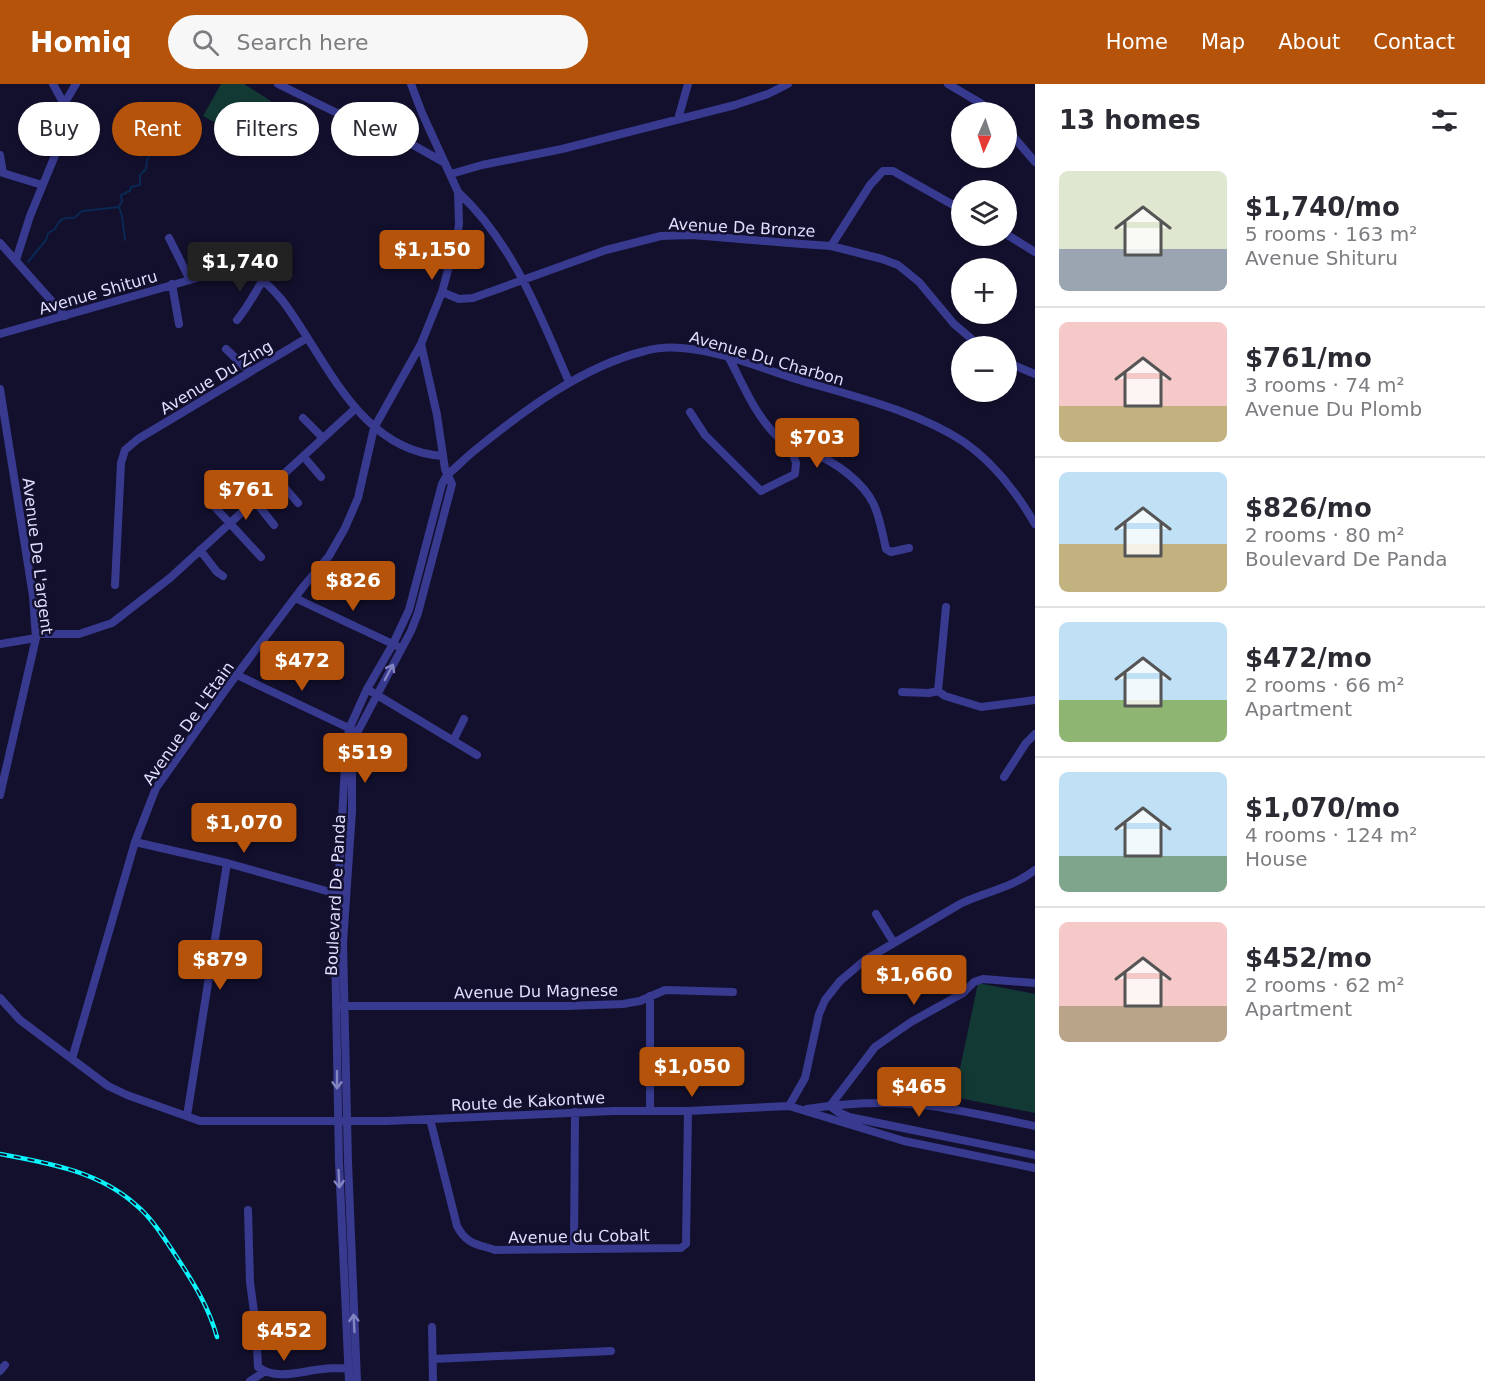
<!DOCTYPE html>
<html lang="en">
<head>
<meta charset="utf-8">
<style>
  :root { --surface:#fff; --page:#f7f7f7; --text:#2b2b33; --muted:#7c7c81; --line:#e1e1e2; --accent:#b45309 }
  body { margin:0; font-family:"DejaVu Sans",sans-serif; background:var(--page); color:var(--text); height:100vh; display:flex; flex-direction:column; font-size:22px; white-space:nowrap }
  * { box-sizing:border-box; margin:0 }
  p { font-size:20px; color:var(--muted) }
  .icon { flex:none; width:33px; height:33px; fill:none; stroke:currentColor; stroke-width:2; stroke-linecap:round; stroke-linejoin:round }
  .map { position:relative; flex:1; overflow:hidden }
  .details { display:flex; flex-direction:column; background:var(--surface); width:450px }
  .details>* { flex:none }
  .banner { position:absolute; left:18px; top:18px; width:570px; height:54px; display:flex; gap:12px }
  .needle { width:39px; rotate:183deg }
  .controls { position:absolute; left:951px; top:18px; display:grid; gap:12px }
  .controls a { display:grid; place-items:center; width:66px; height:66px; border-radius:50%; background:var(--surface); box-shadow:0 2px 4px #0004; font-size:30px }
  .price { position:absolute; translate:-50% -51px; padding:0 14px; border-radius:6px; background:var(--accent); color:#fff; font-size:20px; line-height:39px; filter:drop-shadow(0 2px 3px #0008) }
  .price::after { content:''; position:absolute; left:50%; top:36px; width:18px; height:14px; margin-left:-9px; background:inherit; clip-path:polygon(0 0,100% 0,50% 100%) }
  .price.on { background:#222; color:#fff }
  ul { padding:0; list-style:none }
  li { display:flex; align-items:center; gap:18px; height:150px; padding:0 24px }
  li+li { border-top:2px solid var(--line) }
  li span { display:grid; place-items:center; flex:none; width:168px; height:120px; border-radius:9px; color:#555 }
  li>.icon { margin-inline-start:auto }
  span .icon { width:72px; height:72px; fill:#fffc; stroke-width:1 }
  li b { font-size:26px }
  h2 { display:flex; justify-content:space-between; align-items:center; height:72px; padding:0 24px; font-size:26px }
  .tag { padding:0 21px; border-radius:27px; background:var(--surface); box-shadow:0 2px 4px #0004; font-size:21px; line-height:54px }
  .tag.on { background:var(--accent); color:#fff }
  header { display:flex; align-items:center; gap:36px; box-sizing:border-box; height:84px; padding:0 30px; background:var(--accent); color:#fff }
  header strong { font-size:28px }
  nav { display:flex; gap:33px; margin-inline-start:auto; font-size:21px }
  .search { width:420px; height:54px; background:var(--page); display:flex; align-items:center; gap:15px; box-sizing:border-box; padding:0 21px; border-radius:33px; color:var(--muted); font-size:22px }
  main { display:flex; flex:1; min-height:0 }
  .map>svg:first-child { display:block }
  .green { fill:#133935 }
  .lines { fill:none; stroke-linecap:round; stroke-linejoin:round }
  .stream { stroke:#092954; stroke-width:2 }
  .minor { stroke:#383a90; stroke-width:8 }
  .rail-casing { stroke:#0af6ff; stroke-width:4.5 }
  .rail { stroke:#13102e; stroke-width:2; stroke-dasharray:7; stroke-linecap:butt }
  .oneway { stroke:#8384c2 }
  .labels { text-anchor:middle; stroke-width:5; stroke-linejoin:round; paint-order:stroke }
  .street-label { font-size:16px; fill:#dfdeff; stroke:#13102e }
</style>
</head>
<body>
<header>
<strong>Homiq</strong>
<div class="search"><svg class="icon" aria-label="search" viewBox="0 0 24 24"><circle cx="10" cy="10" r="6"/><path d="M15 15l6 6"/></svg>Search here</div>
<nav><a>Home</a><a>Map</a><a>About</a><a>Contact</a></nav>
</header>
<main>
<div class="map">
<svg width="1035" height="1297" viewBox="0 0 1035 1297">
  <rect width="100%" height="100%" fill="#13102e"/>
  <path class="green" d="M221,0H244L271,17L248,56L203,32Z
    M978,899L1035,910V1029L954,1013Z"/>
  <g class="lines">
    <path class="stream" d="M119,123L122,132L125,156
      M28,178L46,156L48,149L55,145C59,135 64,133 74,134L82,127L119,123L122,117L121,111L130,107L131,103L140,101V91L146,85L147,76L149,73"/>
    <path class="minor" d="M278,0L337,29L392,49L445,79
      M948,0L982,20L992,28
      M64,20L76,0
      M678,35L688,0
      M1006,44L1035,78
      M0,71L3,89L42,101
      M451,90L482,81L562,65L735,21L768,10L788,0
      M965,106H966
      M458,108C513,159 540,231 569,298
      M955,122L962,112
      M1006,150L1035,168
      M169,154L190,196
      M0,159L65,232
      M831,162L870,101L883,87H893L962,126
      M16,176L30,132L56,69L65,41L64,20L53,0
      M172,200L179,240
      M442,208L459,215L473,214L606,166L661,152L692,151L802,160L831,162L882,175L898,181L919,198L954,240L980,262
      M237,236C248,223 254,210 263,196
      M0,250L190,196C237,180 247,176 282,216C326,274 359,367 443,372
      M226,265L250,288
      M729,274C744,302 756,334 781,356C793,365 806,366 819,372C829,376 838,382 847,389C877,413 878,429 886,465L891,468L909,464
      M1006,278L1035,290
      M0,305L33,512L36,554L0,711
      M690,328L705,351L761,407L795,390L796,379L791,363
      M303,334L323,354
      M304,373L321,393
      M278,396L298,419
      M235,400L255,417L274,441
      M212,420L261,473
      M200,466L217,488L223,492
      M115,501L121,379L125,366L138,355L307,254
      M295,514L397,562
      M946,523L938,607L945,612L981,623L1035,616
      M36,550H79L112,539L170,494L356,324
      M0,560L36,554
      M237,591L353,646
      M367,605L477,671
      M902,608L929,609L938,607
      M454,655L464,635
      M1004,693L1026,659L1035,650
      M135,758L227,779L341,811
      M876,830L894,859
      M1035,899L983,895L974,898L963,909L911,938L875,963L830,1022L838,1028L849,1033L1035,1071
      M650,912V1027
      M0,914L20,936L108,1002L127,1011L200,1037H387L613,1027H688L789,1022L904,1057L1035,1084
      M342,922H566L623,920L640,917L665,906L733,908
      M72,975L135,758L156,704L229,601L303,503L329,472L345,444L358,414L374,344L421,260
      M789,1022L805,994L819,930L825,916L840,897L865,876L960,820C985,808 1012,804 1035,786
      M807,1025C847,1019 891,1017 931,1022C966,1027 1001,1035 1035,1042
      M187,1032L227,779
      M430,1035L457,1142C466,1160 477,1160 495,1166L681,1164L686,1160L688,1027
      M248,1126L250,1198L256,1243L258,1283C277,1297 301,1287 323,1285C331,1284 339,1284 347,1284
      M574,1165L575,1028
      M432,1243L433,1297
      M434,1275L611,1267
      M0,1287L5,1281
      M250,1297L264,1288
      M349,1297L339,1078L335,861L345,681L349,645L367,605L393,560L409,526L442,400L447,391C456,384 464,375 474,367C523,327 583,282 645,267C656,264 669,263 681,264C721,267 761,284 799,296C853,312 917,327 964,358C994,379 1017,409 1035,440
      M357,1297L348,1078L343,859L352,727V684L358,647L411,547L418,529L452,400L445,385L437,331L421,260L442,208L457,153L459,140L458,108L422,29L411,0"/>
    <defs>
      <path id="rail" d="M0,1070C48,1079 98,1087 136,1121C153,1135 166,1157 178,1175C195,1201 209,1224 217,1253"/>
    </defs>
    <use href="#rail" class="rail-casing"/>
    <use href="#rail" class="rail"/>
  </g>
  <defs><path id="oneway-shaft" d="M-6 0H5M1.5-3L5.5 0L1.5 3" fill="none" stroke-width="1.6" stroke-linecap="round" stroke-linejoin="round" transform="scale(1.5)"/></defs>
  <g class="oneway">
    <use href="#oneway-shaft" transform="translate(389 588) rotate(-62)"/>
    <use href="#oneway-shaft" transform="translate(337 996) rotate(90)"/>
    <use href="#oneway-shaft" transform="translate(339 1095) rotate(87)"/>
    <use href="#oneway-shaft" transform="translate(354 1239) rotate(-93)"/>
  </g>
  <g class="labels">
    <g class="street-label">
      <text transform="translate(742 143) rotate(3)" y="6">Avenue De Bronze</text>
      <text transform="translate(98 208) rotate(-16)" y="6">Avenue Shituru</text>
      <text transform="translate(767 274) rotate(16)" y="6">Avenue Du Charbon</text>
      <text transform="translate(216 293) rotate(-31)" y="6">Avenue Du Zing</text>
      <text transform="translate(38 472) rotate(83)" y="6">Avenue De L'argent</text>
      <text transform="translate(188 639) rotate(-55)" y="6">Avenue De L'Etain</text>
      <text transform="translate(335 811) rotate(-87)" y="6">Boulevard De Panda</text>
      <text transform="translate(536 907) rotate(-1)" y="6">Avenue Du Magnese</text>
      <text transform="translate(528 1017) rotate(-3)" y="6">Route de Kakontwe</text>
      <text transform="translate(579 1152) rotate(-1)" y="6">Avenue du Cobalt</text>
    </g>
  </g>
</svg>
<div class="controls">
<a><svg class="needle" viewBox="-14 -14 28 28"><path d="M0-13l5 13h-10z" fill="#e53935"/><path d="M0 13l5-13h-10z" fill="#7c7c81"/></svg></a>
<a><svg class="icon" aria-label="layers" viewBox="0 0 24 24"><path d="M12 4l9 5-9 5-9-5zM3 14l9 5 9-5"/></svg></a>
<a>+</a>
<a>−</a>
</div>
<b class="price" style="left:432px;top:197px">$1,150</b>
<b class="price on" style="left:240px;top:209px">$1,740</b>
<b class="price" style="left:817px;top:385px">$703</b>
<b class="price" style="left:246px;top:437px">$761</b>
<b class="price" style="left:353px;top:528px">$826</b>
<b class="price" style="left:302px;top:608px">$472</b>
<b class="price" style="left:365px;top:700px">$519</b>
<b class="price" style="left:244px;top:770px">$1,070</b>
<b class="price" style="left:220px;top:907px">$879</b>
<b class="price" style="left:914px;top:922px">$1,660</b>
<b class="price" style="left:692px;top:1014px">$1,050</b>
<b class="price" style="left:919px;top:1034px">$465</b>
<b class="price" style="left:284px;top:1278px">$452</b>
<div class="banner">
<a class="tag">Buy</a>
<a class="tag on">Rent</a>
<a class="tag">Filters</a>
<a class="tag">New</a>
</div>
</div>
<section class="details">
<h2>13 homes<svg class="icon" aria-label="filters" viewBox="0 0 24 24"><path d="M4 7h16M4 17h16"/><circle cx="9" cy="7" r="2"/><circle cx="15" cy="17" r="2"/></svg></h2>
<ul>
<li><span style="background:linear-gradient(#dfe7d0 65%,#9aa5b1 0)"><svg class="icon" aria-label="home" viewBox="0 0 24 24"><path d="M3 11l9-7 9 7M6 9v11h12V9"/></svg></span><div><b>$1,740/mo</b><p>5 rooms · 163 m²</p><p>Avenue Shituru</p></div></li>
<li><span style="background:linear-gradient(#f6c9c9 70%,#c2b280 0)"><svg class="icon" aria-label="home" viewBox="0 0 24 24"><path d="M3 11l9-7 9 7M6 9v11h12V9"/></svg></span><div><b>$761/mo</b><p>3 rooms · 74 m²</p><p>Avenue Du Plomb</p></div></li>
<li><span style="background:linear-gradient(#bfe0f5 60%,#c2b280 0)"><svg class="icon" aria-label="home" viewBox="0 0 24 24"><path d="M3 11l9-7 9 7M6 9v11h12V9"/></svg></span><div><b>$826/mo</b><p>2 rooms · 80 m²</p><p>Boulevard De Panda</p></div></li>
<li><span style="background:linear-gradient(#bfe0f5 65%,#8fb573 0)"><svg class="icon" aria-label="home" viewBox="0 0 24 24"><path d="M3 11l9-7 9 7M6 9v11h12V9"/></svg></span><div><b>$472/mo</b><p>2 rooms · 66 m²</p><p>Apartment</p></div></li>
<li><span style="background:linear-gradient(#bfe0f5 70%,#7fa58c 0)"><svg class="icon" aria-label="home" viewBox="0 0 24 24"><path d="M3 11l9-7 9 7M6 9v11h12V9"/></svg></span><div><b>$1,070/mo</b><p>4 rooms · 124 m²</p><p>House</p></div></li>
<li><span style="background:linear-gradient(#f6c9c9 70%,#b9a48a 0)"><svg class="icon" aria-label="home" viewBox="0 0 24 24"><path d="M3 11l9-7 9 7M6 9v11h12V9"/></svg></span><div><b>$452/mo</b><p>2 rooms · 62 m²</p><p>Apartment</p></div></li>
</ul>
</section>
</main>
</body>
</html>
